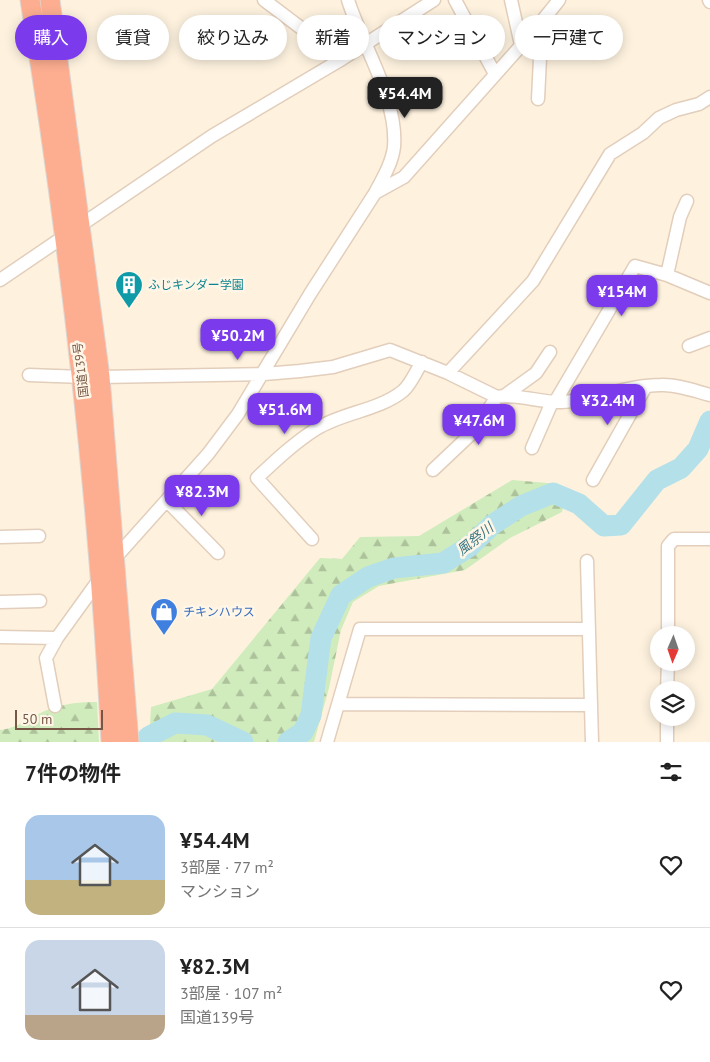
<!DOCTYPE html>
<html lang="ja">
<head>
<meta charset="utf-8">
<style>
  :root { --surface:#fff; --page:#f2f2f2; --text:#222; --muted:#767676; --line:#e0e0e0; --accent:#7c3aed }
  body { margin:0; font-family:"PT Sans","Noto Sans JP",sans-serif; background:var(--page); color:var(--text); height:100vh; display:flex; flex-direction:column; font-size:19px; white-space:nowrap }
  * { box-sizing:border-box; margin:0 }
  p { font-size:16px; color:var(--muted) }
  .icon { flex:none; width:28px; height:28px; fill:none; stroke:currentColor; stroke-width:2; stroke-linecap:round; stroke-linejoin:round }
  .map { position:relative; height:742px; overflow:hidden }
  .panel { display:flex; flex-direction:column; background:var(--surface); flex:1 }
  .panel>* { flex:none }
  .top-card { position:absolute; left:15px; top:15px; width:680px; height:45px; display:flex; gap:10px }
  .needle { width:32px; rotate:182deg }
  .controls { position:absolute; left:650px; top:626px; display:grid; gap:10px }
  .controls a { display:grid; place-items:center; width:45px; height:45px; border-radius:50%; background:var(--surface); box-shadow:0 2px 12px #0003; font-size:25px }
  .scale { position:absolute; left:15px; bottom:12px; width:88px; box-sizing:border-box; padding-left:5px; border:2px solid #765745; border-top:0; font-size:14px; line-height:18px; white-space:nowrap; color:#765745; -webkit-text-stroke:4px #fff6e7; paint-order:stroke }
  .price { position:absolute; translate:-50% -42px; padding:0 11px; border-radius:10px; background:var(--accent); color:#fff; font-size:16px; line-height:32px; filter:drop-shadow(0 1px 2px #0008) }
  .price::after { content:''; position:absolute; left:50%; top:30px; width:15px; height:11px; margin-left:-8px; background:inherit; clip-path:polygon(0 0,100% 0,50% 100%) }
  .price.current { background:#222; color:#fff }
  ul { padding:0; list-style:none }
  li { display:flex; align-items:center; gap:15px; height:125px; padding:0 25px }
  li+li { border-top:1px solid var(--line) }
  li span { display:grid; place-items:center; flex:none; width:140px; height:100px; border-radius:15px; color:#555 }
  li>.icon { margin-inline-start:auto }
  span .icon { width:60px; height:60px; fill:#fffc; stroke-width:1 }
  li b { font-size:21px }
  h2 { display:flex; justify-content:space-between; align-items:center; height:60px; padding:0 25px; font-size:21px }
  .tag { padding:0 18px; border-radius:22px; background:var(--surface); box-shadow:0 2px 12px #0003; font-size:18px; line-height:45px }
  .tag.current { background:var(--accent); color:#fff }
  .map>svg:first-child { display:block }
  .forest { fill:url(#forest-firs) }
  .lines { fill:none; stroke-linecap:round; stroke-linejoin:round }
  .river { stroke:#b3e0e9; stroke-width:21 }
  .minor-casing { stroke:#e2cebb; stroke-width:15 }
  .highway-casing { stroke:#ded7d2; stroke-width:21 }
  .minor { stroke:#fff; stroke-width:12 }
  .highway { stroke:#fdae91; stroke-width:19 }
  .labels { text-anchor:middle; stroke-width:5; stroke-linejoin:round; paint-order:stroke }
  .culture-label { font-size:12px; fill:#0d838f; stroke:#fff6e7; text-anchor:start }
  .street-label { font-size:12px; fill:#765745; stroke:#fff6e7 }
  .shop-label { font-size:12px; fill:#366cbe; stroke:#fff6e7; text-anchor:start }
  .water-label { font-size:14px; font-style:italic; fill:#3b7784; stroke:#fff6e7 }
</style>
</head>
<body>
<div class="map">
<svg width="710" height="742" viewBox="0 0 710 742">
  <defs>
    <pattern id="forest-firs" width="22" height="20" patternUnits="userSpaceOnUse" patternTransform="scale(1.25)"><rect width="22" height="20" fill="#d0ecbd"/><path d="M5 1l3.5 6h-7zM16 11l3.5 6h-7z" fill="#adc29b"/></pattern>
  </defs>
  <rect width="100%" height="100%" fill="#fef2df"/>
  <path class="forest" d="M512,480L548,483L567,491L562,512L510,538L465,570L379,586L353,602L341,630L329,688L314,742H149L151,707L212,689L320,558L342,559L360,537L419,536Z
    M97,702L99,742H0V730C20,728 32,715 50,709C66,703 81,702 97,702Z"/>
  <g class="lines">
    <path class="river" d="M148,737L175,723L207,725L243,742
      M288,742L303,732L311,715L321,638L341,595L368,577L394,568L443,563L470,546L492,525L521,506L553,493L579,504L604,526L621,525L657,480L681,468L698,449L710,421"/>
    <defs>
      <path id="minor" d="M264,0L342,59
        M348,0C362,45 398,99 394,147C392,163 383,178 375,193
        M455,0L495,74
        M511,0L521,45
        M709,0L710,2
        M534,31L541,38L538,99
        M667,275L680,217L687,201
        M0,280L212,136L342,59L434,0
        M689,346L710,338
        M448,373L533,281L610,154L643,133L659,118L676,110L699,104L710,97
        M29,375L83,377
        M100,377L264,374L300,371L333,367L390,350L448,373L497,397C516,393 541,403 562,402C596,400 627,385 661,385C676,384 695,391 710,395
        M504,396L536,373L550,352
        M555,402L635,266L667,275L710,293
        M532,448L552,402
        M433,470L471,434L497,397
        M593,480L646,386
        M167,501L218,553
        M0,537L39,536
        M312,539L257,478C275,461 294,443 316,429C343,412 378,411 403,391C411,384 416,371 422,362
        M116,557L208,454L238,414L310,294L375,193L404,177L534,31L559,0
        M587,561L592,742
        M0,602L40,601
        M668,635V546L674,539H710
        M0,637L57,638L101,577
        M667,690L668,662
        M338,704L591,705
        M55,706L46,658L57,638
        M327,742L360,629H589
        M667,742V718"/>
      <path id="highway" d="M30,0C70,246 98,493 111,742
        M50,0L100,377L129,742"/>
    </defs>
    <use href="#minor" class="minor-casing"/>
    <use href="#highway" class="highway-casing"/>
    <use href="#minor" class="minor"/>
    <use href="#highway" class="highway"/>
  </g>
  <defs>
    <symbol id="building-pin" viewBox="-11 -11 22 30"><path d="M0 17L-7.5 6A9.5 9.5 0 1 1 7.5 6Z" fill="#0f9aa8" stroke="#fff6e7"/><path d="M-4-6H4V6H1V3H-1V6H-4ZM-2.5-4.3h1.7v1.8h-1.7ZM.8-4.3h1.7v1.8H.8ZM-2.5-1h1.7V.8h-1.7ZM.8-1h1.7V.8H.8Z" fill="#fff"/></symbol>
    <symbol id="shop-pin" viewBox="-11 -11 22 30"><path d="M0 17L-7.5 6A9.5 9.5 0 1 1 7.5 6Z" fill="#3f7fe0" stroke="#fff6e7"/><path d="M-5-2.5h2.3a2.7 3.5 0 0 1 5.4 0H5L5.5 6h-11ZM-1.5-2.5h3a1.5 2.3 0 0 0-3 0Z" fill="#fff"/></symbol>
  </defs>
  <g fill-rule="evenodd">
    <use href="#building-pin" x="113" y="269" width="32" height="43"/>
    <use href="#shop-pin" x="148" y="596" width="32" height="43"/>
  </g>
  <g class="labels">
    <g class="culture-label">
      <text x="148" y="289">ふじキンダー学園</text>
    </g>
    <g class="street-label">
      <text transform="translate(81 370) rotate(-97)" y="4">国道139号</text>
    </g>
    <g class="shop-label">
      <text x="183" y="616">チキンハウス</text>
    </g>
    <g class="water-label">
      <text transform="translate(475 539) rotate(-39)" y="5">風祭川</text>
    </g>
  </g>
</svg>
<div class="controls">
<a><svg class="needle" viewBox="-14 -14 28 28"><path d="M0-13l5 13h-10z" fill="#e53935"/><path d="M0 13l5-13h-10z" fill="#767676"/></svg></a>
<a><svg class="icon" aria-label="layers" viewBox="0 0 24 24"><path d="M12 4l9 5-9 5-9-5zM3 14l9 5 9-5"/></svg></a>
</div>
<div class="scale">50 m</div>
<b class="price current" style="left:405px;top:119px">¥54.4M</b>
<b class="price" style="left:622px;top:317px">¥154M</b>
<b class="price" style="left:238px;top:361px">¥50.2M</b>
<b class="price" style="left:608px;top:426px">¥32.4M</b>
<b class="price" style="left:285px;top:435px">¥51.6M</b>
<b class="price" style="left:479px;top:446px">¥47.6M</b>
<b class="price" style="left:202px;top:517px">¥82.3M</b>
<div class="top-card">
<a class="tag current">購入</a>
<a class="tag">賃貸</a>
<a class="tag">絞り込み</a>
<a class="tag">新着</a>
<a class="tag">マンション</a>
<a class="tag">一戸建て</a>
</div>
</div>
<section class="panel">
<h2>7件の物件<svg class="icon" aria-label="filters" viewBox="0 0 24 24"><path d="M4 7h16M4 17h16"/><circle cx="9" cy="7" r="2"/><circle cx="15" cy="17" r="2"/></svg></h2>
<ul>
<li><span style="background:linear-gradient(#a9c7e8 65%,#c2b280 0)"><svg class="icon" aria-label="home" viewBox="0 0 24 24"><path d="M3 11l9-7 9 7M6 9v11h12V9"/></svg></span><div><b>¥54.4M</b><p>3部屋 · 77 m²</p><p>マンション</p></div><svg class="icon" aria-label="heart" viewBox="0 0 24 24"><path d="M12 20l-8-8c-3-5 5-10 8-4 3-6 11-1 8 4z"/></svg></li>
<li><span style="background:linear-gradient(#c9d6e8 75%,#b9a48a 0)"><svg class="icon" aria-label="home" viewBox="0 0 24 24"><path d="M3 11l9-7 9 7M6 9v11h12V9"/></svg></span><div><b>¥82.3M</b><p>3部屋 · 107 m²</p><p>国道139号</p></div><svg class="icon" aria-label="heart" viewBox="0 0 24 24"><path d="M12 20l-8-8c-3-5 5-10 8-4 3-6 11-1 8 4z"/></svg></li>
</ul>
</section>
</body>
</html>
